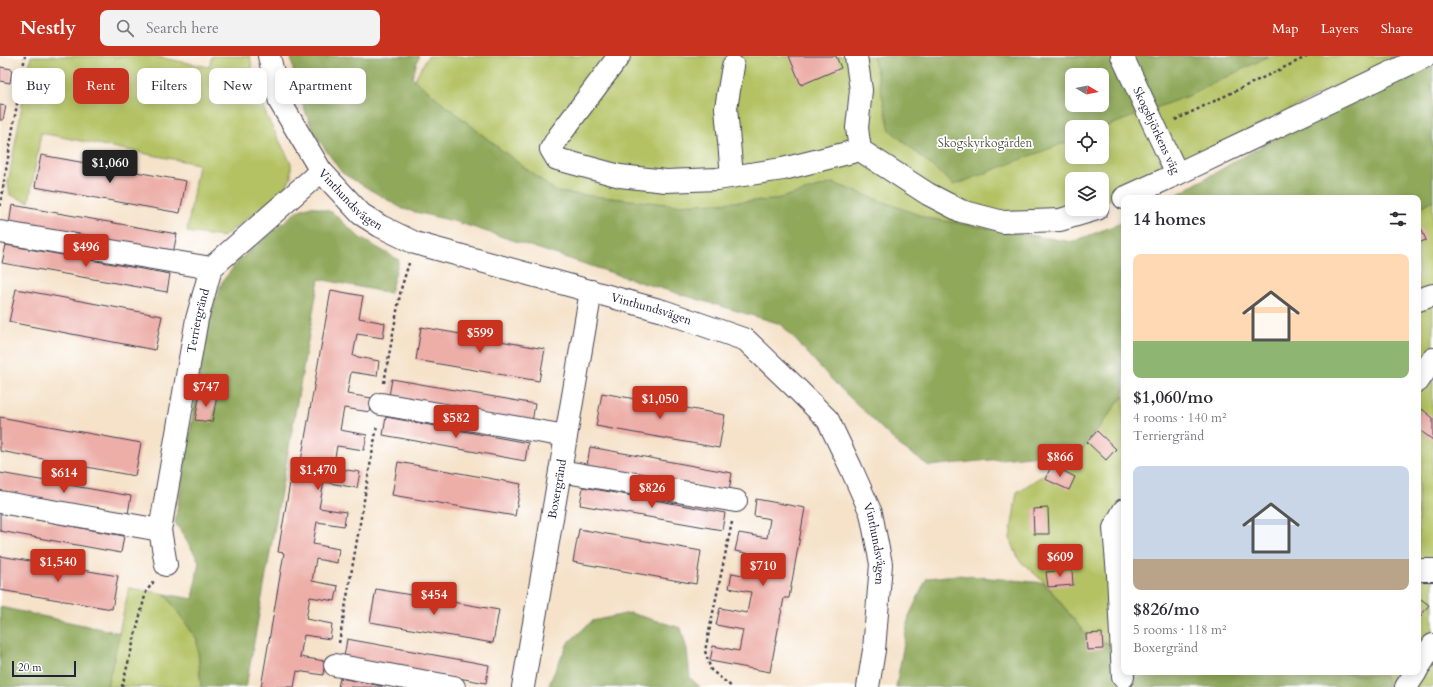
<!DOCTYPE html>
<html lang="en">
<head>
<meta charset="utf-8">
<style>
  :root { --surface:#fff; --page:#f2f2f3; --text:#2b2b33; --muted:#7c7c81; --accent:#c8321e }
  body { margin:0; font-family:Cardo,serif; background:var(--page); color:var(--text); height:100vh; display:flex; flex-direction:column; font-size:15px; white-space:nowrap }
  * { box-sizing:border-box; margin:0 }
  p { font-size:13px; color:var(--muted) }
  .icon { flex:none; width:22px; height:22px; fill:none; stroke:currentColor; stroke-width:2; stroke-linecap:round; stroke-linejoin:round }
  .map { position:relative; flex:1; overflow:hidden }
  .panel { position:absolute; left:1121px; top:139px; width:300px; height:480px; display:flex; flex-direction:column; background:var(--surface); border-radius:8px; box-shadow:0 2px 10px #0003 }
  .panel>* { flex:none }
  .banner { position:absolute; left:12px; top:12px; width:380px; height:36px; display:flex; gap:8px }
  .needle { width:26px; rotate:100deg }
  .fabs { position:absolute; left:1065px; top:12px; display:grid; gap:8px }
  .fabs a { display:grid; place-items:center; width:44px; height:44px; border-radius:8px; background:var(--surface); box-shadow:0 2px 10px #0003; font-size:20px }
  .scale { position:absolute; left:12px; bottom:10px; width:64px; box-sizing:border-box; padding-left:4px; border:2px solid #22223b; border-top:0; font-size:11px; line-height:14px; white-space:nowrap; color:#22223b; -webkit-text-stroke:3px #fff; paint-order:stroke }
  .price { position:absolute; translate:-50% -34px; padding:0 9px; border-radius:4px; background:var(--accent); color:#fff; font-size:13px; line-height:26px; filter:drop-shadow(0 1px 2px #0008) }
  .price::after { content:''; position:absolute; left:50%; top:24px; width:12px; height:9px; margin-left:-6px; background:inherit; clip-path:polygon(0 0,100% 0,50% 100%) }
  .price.on { background:#222; color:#fff }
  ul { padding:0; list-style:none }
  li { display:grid; align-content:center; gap:8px; height:212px; padding:0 12px }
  li span { display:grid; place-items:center; height:124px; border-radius:8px; color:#555 }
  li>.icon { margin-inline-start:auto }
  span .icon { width:72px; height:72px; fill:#fffc; stroke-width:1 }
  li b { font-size:17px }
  h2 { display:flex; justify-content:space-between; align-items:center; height:48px; padding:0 12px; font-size:17px }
  .pill { padding:0 14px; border-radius:8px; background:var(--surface); box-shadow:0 2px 10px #0003; font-size:14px; line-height:36px }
  .pill.on { background:var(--accent); color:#fff }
  header { display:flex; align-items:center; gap:24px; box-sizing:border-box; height:56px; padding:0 20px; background:var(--accent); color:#fff }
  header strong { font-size:19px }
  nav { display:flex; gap:22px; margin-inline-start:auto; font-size:14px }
  .search { width:280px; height:36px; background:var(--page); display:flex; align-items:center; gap:10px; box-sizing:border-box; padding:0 14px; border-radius:8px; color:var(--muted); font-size:15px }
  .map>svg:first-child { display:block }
  .green { fill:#b4c264; stroke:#6b7250; fill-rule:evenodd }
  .forest { fill:#8fa85a; stroke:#58654a; fill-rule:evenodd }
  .building { fill:#edaea8 }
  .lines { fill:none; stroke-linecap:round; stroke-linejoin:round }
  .minor-casing { stroke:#423f50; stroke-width:24 }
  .path { stroke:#423f50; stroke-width:2.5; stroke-dasharray:3 3; stroke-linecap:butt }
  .minor { stroke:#fff; stroke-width:22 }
  .labels { text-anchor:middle; stroke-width:3.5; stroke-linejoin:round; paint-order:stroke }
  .street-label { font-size:12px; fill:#22223b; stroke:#fff }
  .park-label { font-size:12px; fill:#555a49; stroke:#fff }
</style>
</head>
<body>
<header>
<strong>Nestly</strong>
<div class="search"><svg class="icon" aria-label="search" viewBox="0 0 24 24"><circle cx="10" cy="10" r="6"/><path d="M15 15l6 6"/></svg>Search here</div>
<nav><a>Map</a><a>Layers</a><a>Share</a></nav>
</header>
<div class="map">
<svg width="1433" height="631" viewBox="0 0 1433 631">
  <rect width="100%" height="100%" fill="#fff"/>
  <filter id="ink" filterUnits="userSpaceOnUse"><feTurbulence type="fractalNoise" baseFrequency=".025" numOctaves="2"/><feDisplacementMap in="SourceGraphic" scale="8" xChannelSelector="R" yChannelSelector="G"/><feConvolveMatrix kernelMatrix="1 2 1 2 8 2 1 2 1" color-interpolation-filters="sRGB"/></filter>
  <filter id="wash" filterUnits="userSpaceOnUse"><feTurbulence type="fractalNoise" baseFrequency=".012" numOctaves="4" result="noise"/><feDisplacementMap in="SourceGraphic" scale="16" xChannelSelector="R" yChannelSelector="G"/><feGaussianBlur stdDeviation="0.9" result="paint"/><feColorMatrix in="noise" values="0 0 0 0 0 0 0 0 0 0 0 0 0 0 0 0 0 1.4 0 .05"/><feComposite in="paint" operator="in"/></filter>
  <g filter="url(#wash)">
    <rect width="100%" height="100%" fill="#f5e2c9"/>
    <path class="green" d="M31,0H152L209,11L212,0H250L255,27L267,61L291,107V122L282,136L223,181L187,176L198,108L41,77L29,146L10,139L8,127Z
      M428,0H1398L1102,147V123H1072V153L1046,175L573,170L394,58ZM1072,19H1102V49H1072ZM1072,71H1102V101H1072Z
      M1433,144V631H1389L1385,620L1317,616H1418V153Z
      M1124,339V590L1090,584L1045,527L1019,504L1010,482L1017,436L1081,395Z
      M129,532L165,538L197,583L201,631H107Z"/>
    <path class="forest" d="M291,0H419L412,22L500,93L557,136L677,149L773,144L833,127L927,162L1072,186L1124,166V339L1081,395L929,410L898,388L834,326L781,268L646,228L457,166L403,153L342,117L314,77L296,33Z
      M873,0H1269L1190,39L1102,72V71H1072V84L954,129L890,74ZM1072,19H1102V49H1072Z
      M1433,6V144L1418,153V142H1171L1302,67Z
      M311,150L332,156L360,182L399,204L390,237L319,223L246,631H201L197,583L165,538L193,543L199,505L175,466L209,263L222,226L240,203L297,155Z
      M957,519L1045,527L1090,584L1124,590V616H1317L1385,620L1389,631H896L909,560L927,522Z
      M0,551L120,577L107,631H0Z
      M630,557L681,572L687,594L690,622L700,631H549L550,626L568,587L592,565Z"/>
    <g id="blocks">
      <path class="building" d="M789,0H836L841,12L801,29Z
        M0,11L12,13L10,27L0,25Z
        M0,49L6,50L3,64H0Z
        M41,99L186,125L180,157L35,131Z
        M12,149L177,178L173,197L9,169Z
        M1421,172L1426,184L1418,187V173Z
        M6,189L170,218L167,236L2,207Z
        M16,233L162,260L155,294L9,266Z
        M331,234L363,240L359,262L385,267L383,282L357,278L353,300L379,305L377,320L351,316L347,338L372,342L370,356L344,352L340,374L367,379L364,394L337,390L333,412L360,416L357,432L324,426L319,452L346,456L344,470L317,466L313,488L339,493L337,507L316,503L312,525L338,530L335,545L310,541L306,563L332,568L330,583L304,579L300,601L325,605L323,619L297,615L294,631H261L284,497L278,496L291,421L298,422Z
        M421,271L545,293L539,325L416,304Z
        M392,323L535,348L532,366L389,340Z
        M200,337L217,340L212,366L195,364Z
        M602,337L725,359L719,392L596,370Z
        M1422,353L1433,362V384L1418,373V358Z
        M0,361L141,387L135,420L0,395Z
        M386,361L528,387L525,405L383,379Z
        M1097,375L1116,393L1106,404L1087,386Z
        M590,391L732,417L729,435L587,409Z
        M398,406L521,428L515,460L392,439Z
        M1052,409L1075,421L1069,434L1045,423Z
        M0,417L131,440L128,458L0,436Z
        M583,431L725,457L722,474L580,449Z
        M756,443L805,452L789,542H784L770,616L710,605L713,590L739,595L743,574L716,569L720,552L747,557L751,536L729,532L732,517L759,522L763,500L735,495L739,477L767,482L770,463L754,460Z
        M1048,452L1049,478H1034L1033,453Z
        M0,457L124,480L121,497L0,475Z
        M579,473L701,495L696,528L573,506Z
        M0,500L118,520L112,553L0,534Z
        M1072,514L1073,529L1048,531L1046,516Z
        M376,533L499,554L493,587L370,566Z
        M1418,541L1429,549L1420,561L1418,560Z
        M1102,577L1103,593L1087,594L1086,578Z
        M347,583L489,609L486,627L344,601Z
        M340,622L382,630V631H338Z"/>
    </g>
  </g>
  <g filter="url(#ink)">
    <use href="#blocks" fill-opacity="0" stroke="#423f50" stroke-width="1"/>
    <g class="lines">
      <defs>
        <g id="minor">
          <path id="s1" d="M269,0L280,46L321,115L361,158L380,170L415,187L663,255L746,284L794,330L828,364L851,412L871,457L881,508L874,594L868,631"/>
          <path d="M619,0L559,80L551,93L557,103L620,120L666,125L717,123L783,113L860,94"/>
          <path d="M856,0L861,34L857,72L860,94L928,138L961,155L1003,166L1060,164L1097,153"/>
          <path id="s2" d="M1122,0L1177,118L1124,142"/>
          <path d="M1177,118L1426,0"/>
          <path d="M732,120L726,52L733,10"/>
          <path d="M0,176L211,212"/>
          <path d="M1418,244L1433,239"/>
          <path d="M1418,325L1433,303"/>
          <path d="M381,348L566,380"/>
          <path d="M560,415L736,445"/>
          <path d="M0,446L160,474"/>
          <path id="s3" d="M166,509L160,474L197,263L211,212L321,115"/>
          <path d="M1418,514H1433"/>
          <path d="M335,609L454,631"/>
          <path d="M1418,612L1433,589"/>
          <path d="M1123,621L1118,519L1114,472L1124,454"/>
          <path id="s4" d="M523,631L591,235"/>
          <path d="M1406,631L1416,616"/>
        </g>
      </defs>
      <use href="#minor" class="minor-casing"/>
      <path class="path" d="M1175,64L1308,0
        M0,150L25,0
        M384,327L401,233L409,207
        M732,466L705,595L711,614L732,631
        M339,587L377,370
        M122,631L146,536L154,525"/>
      <use href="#minor" class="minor"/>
    </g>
  </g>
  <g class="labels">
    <g class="street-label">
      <text dy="4" stroke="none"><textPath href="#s2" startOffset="82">Skogsbjörkens väg</textPath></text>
      <text dy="4" stroke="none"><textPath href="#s1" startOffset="169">Vinthundsvägen</textPath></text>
      <text dy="4" stroke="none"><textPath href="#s1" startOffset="493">Vinthundsvägen</textPath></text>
      <text dy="4" stroke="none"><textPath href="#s3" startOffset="248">Terriergränd</textPath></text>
      <text dy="4" stroke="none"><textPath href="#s4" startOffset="201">Boxergränd</textPath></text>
      <text dy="4" stroke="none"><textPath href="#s1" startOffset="841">Vinthundsvägen</textPath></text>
    </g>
    <g class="park-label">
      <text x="985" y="91">Skogskyrkogården</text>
    </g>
  </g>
</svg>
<div class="fabs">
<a><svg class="needle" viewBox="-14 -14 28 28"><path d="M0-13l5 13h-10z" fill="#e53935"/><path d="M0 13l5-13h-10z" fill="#7c7c81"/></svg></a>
<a><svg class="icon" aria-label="locate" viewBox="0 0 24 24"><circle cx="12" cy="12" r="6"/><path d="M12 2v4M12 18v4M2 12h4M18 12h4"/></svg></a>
<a><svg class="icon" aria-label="layers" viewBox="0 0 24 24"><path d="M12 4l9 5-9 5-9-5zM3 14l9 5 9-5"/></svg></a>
</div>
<div class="scale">20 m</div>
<b class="price on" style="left:110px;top:128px">$1,060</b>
<b class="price" style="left:86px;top:212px">$496</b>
<b class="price" style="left:480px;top:298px">$599</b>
<b class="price" style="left:206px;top:352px">$747</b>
<b class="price" style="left:660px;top:364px">$1,050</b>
<b class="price" style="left:456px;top:383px">$582</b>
<b class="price" style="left:1060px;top:422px">$866</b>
<b class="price" style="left:318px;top:435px">$1,470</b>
<b class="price" style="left:64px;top:438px">$614</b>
<b class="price" style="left:652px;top:453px">$826</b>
<b class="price" style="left:1060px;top:522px">$609</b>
<b class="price" style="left:58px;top:527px">$1,540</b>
<b class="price" style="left:763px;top:531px">$710</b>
<b class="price" style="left:434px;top:560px">$454</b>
<div class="banner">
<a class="pill">Buy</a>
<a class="pill on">Rent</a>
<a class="pill">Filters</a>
<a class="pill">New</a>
<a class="pill">Apartment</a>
</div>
<section class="panel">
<h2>14 homes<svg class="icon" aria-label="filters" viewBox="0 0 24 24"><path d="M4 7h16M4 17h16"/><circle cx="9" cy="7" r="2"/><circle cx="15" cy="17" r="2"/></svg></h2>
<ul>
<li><span style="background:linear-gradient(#ffd9b3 70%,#8fb573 0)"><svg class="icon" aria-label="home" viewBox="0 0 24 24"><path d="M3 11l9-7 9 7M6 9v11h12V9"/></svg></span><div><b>$1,060/mo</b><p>4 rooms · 140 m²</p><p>Terriergränd</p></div></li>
<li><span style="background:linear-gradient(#c9d6e8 75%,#b9a48a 0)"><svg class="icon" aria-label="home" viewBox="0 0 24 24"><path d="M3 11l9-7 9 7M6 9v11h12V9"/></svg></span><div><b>$826/mo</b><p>5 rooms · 118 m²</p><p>Boxergränd</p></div></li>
</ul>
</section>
</div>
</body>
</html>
